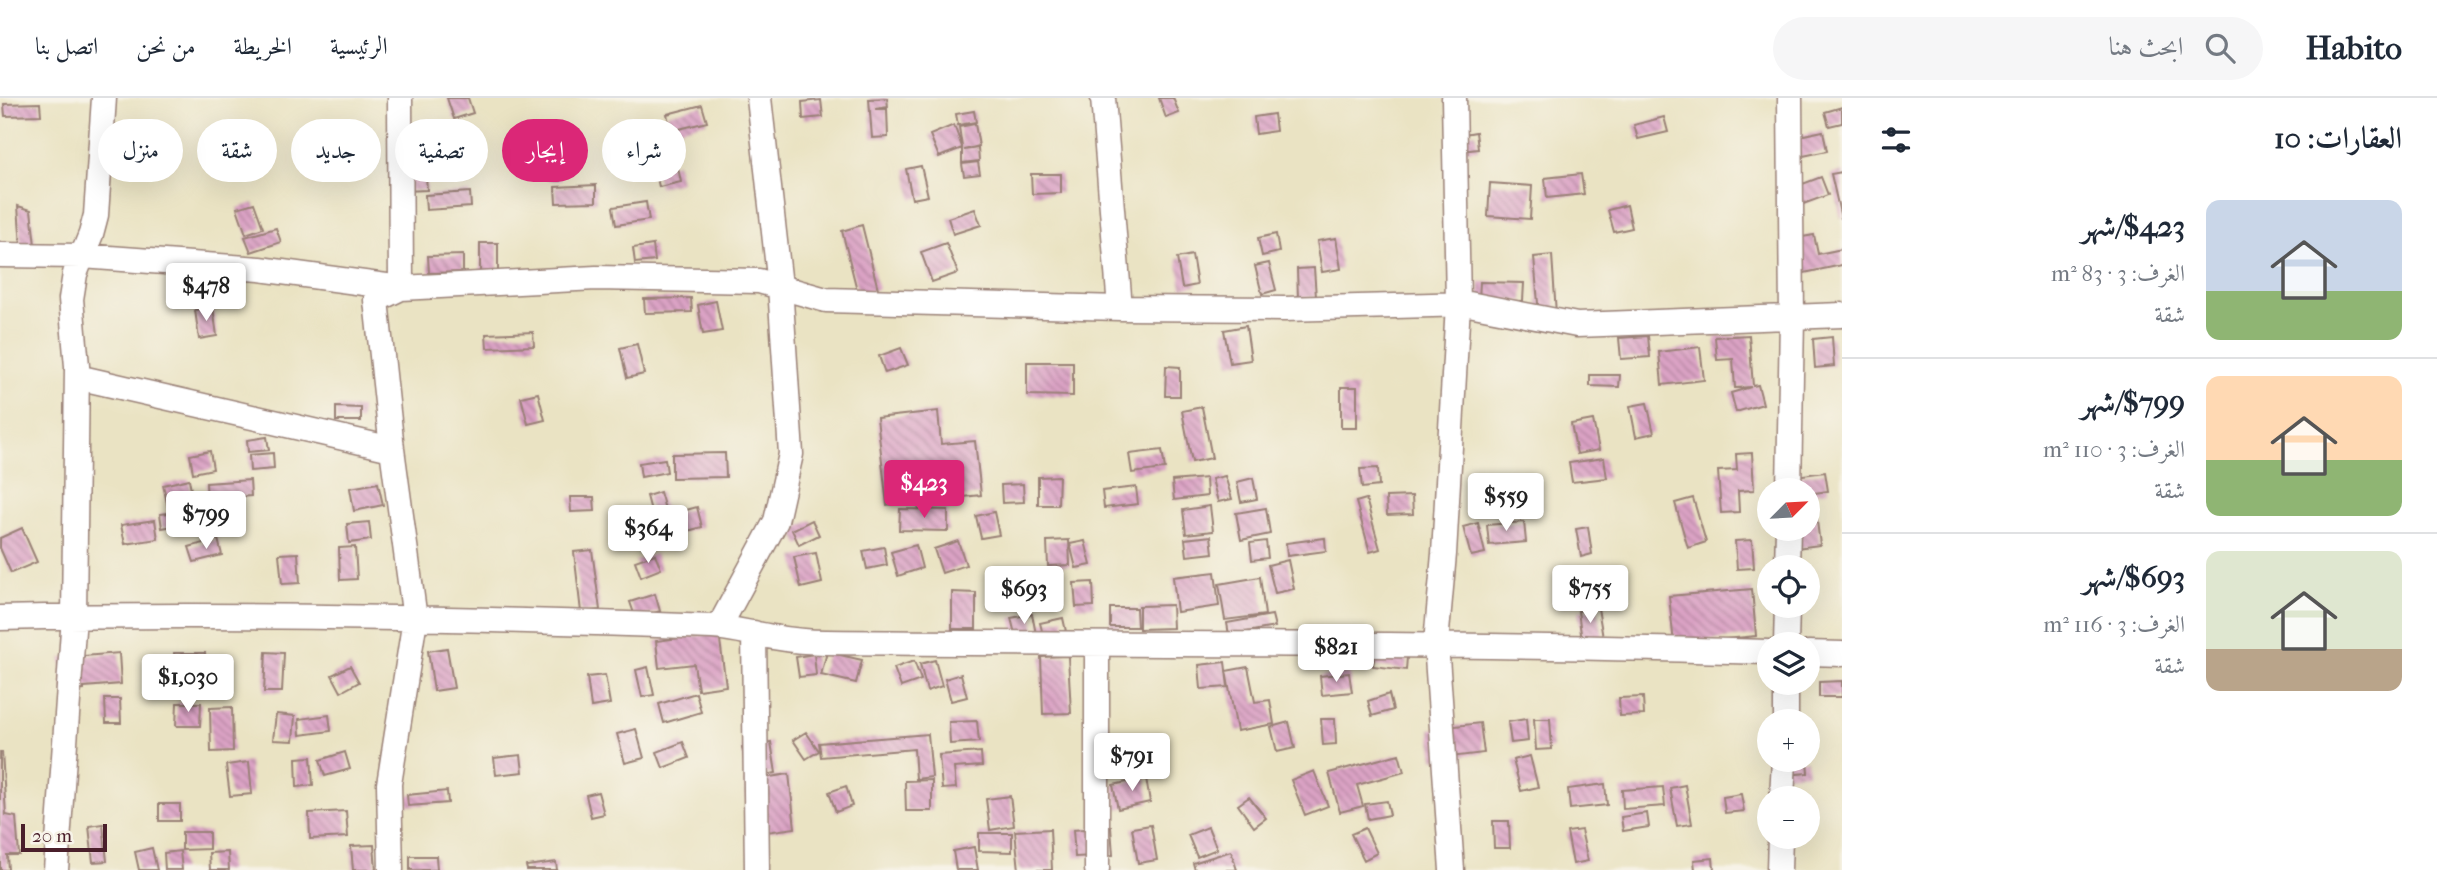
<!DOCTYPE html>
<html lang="ar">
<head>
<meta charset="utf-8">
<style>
  :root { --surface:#fff; --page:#f6f6f7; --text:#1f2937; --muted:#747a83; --line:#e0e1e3; --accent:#db2777 }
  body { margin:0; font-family:"IM FELL French Canon",Amiri,serif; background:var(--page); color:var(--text); direction:rtl; height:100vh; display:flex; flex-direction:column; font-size:26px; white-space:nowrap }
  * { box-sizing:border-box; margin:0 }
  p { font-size:23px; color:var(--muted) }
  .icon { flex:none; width:38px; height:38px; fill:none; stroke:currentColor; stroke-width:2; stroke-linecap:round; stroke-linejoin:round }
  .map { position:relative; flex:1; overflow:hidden; direction:ltr }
  .sheet { display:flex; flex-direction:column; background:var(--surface); width:595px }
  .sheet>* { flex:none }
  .guide { position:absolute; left:21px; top:21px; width:665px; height:63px; direction:rtl; display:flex; gap:14px }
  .needle { width:46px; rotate:66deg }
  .controls { position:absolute; left:1757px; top:380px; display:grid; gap:14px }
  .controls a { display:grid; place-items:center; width:63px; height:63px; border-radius:50%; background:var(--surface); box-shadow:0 7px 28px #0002; font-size:35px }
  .scale { position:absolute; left:21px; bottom:18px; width:86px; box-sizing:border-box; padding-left:7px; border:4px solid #4a1f2b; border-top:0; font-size:19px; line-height:24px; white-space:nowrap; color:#4a1f2b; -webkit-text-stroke:5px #f7f3e8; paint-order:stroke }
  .price { position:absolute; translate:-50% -60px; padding:0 16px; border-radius:7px; background:#fff; color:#222; font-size:23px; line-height:46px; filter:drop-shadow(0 2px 4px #0008) }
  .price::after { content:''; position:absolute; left:50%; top:42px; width:21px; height:16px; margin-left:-10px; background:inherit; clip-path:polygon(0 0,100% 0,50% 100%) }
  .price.selected { background:var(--accent); color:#fff }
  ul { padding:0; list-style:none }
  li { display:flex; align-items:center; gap:21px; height:175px; padding:0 35px }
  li+li { border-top:2px solid var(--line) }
  li span { display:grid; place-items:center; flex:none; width:196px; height:140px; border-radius:14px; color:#555 }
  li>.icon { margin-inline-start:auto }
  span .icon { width:84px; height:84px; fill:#fffc; stroke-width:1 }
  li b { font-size:30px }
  h2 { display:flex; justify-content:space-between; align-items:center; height:84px; padding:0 35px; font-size:30px }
  .tag { padding:0 24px; border-radius:32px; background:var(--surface); box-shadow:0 7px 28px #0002; font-size:24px; line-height:63px }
  .tag.selected { background:var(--accent); color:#fff }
  header { display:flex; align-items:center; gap:42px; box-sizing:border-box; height:98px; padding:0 35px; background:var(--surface); border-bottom:2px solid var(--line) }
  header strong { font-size:33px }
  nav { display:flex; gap:38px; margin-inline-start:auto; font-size:24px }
  .search { width:490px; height:63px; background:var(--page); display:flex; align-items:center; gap:18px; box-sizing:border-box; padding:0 24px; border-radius:38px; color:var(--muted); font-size:26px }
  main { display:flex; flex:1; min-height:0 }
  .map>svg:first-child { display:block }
  .building { fill:url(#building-back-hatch) }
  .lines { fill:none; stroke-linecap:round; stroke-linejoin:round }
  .street-casing { stroke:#9a8177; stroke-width:27 }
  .street { stroke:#fff; stroke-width:24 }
</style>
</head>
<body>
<header>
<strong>Habito</strong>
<div class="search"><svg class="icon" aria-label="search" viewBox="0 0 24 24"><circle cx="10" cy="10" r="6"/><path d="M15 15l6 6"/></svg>ابحث هنا</div>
<nav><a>الرئيسية</a><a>الخريطة</a><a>من نحن</a><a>اتصل بنا</a></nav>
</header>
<main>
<section class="sheet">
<h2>العقارات: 10<svg class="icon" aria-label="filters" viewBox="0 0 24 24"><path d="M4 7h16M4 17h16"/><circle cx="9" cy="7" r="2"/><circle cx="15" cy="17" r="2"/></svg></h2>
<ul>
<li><span style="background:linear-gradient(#c9d6e8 65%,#8fb573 0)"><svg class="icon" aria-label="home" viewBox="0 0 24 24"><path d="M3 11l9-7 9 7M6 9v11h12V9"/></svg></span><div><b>$423/شهر</b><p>الغرف: 3 · 83 m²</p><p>شقة</p></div></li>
<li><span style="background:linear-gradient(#ffd9b3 60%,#8fb573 0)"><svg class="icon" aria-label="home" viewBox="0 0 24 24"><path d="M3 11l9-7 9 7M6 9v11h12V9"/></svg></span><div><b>$799/شهر</b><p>الغرف: 3 · 110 m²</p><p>شقة</p></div></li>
<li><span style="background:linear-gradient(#dfe7d0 70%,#b9a48a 0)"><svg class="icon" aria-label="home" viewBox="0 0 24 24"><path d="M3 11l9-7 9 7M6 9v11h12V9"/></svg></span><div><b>$693/شهر</b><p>الغرف: 3 · 116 m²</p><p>شقة</p></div></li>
</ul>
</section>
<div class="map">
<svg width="1842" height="772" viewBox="0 0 1842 772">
  <defs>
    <pattern id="building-back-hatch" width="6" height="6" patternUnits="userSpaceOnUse" patternTransform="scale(1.75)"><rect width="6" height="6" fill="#dba3c5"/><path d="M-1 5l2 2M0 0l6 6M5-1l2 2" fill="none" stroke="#b484a0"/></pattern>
  </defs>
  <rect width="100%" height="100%" fill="#f7f3e8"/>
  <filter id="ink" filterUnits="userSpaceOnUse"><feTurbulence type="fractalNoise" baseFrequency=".0143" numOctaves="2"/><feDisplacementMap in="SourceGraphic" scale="14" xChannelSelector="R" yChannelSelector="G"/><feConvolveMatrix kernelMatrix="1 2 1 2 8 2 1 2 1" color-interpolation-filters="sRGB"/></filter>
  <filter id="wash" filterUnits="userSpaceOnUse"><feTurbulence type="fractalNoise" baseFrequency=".00686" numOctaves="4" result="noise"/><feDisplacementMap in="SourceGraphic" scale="28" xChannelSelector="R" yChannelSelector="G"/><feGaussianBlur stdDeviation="1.57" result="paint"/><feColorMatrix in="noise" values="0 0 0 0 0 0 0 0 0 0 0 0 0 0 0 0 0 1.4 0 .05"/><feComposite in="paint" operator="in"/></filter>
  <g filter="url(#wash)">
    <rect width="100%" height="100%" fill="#eae3c3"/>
    <g id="blocks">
      <path class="building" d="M447,0H468L473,15L454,21Z
        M887,0L888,9L875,11H887L888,39L872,40L869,1Z
        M1159,0H1173L1179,15L1166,20Z
        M821,2L823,19L803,21L802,4Z
        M40,5L41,17L5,18L4,6Z
        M702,7L707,24L671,33L667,16Z
        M1842,9V25L1829,28L1825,14Z
        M974,13L976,24L958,27L956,16Z
        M1274,16L1276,33L1256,36L1254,19Z
        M1664,19L1668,34L1638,41L1634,27Z
        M975,26L979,48L964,52L978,50L979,63L962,65V50L939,59L930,37L954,27L962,49L959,29Z
        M1823,33L1827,53L1784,62L1780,42Z
        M1476,34L1478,51L1461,53L1458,37Z
        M548,60H562L561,83L548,82Z
        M978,64L980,76L964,78L962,66Z
        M677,65L681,84L659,89L655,70Z
        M921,68L928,98L912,101L906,71Z
        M1842,74V120H1841L1831,76Z
        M1031,76H1061V95L1032,96Z
        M1581,76L1584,96L1547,100L1545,80Z
        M426,78L427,92L405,93L404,80Z
        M1821,79L1828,97L1798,108L1792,90Z
        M1490,85L1532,88L1530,121L1488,118Z
        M596,87V104L556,105L555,89Z
        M470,94L471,109L426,112L425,97Z
        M646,104L649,122L616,127L613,109Z
        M254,105L263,130L246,136L237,110Z
        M1627,107L1632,130L1614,134L1608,112Z
        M18,108L31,112L35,147L21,148Z
        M975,111L981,127L953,136L948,120Z
        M862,127L878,191L858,196L842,133Z
        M276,130L281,144L251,154L245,139Z
        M1276,136L1279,154L1262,158L1258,140Z
        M1814,137L1818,156L1842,151V167L1804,175L1797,140Z
        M1336,140L1341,171L1322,174L1317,143Z
        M480,145H498V174H480Z
        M946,145L958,175L932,184L921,154Z
        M653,147L655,163L635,165L633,150Z
        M463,157V174L429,175L428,158Z
        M1192,157L1197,187L1182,190L1177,160Z
        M1552,157L1556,216L1539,217L1534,159Z
        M1269,165L1276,192L1262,196L1255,168Z
        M1314,170L1316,199L1298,200L1297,171Z
        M1480,184L1524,185L1523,203L1479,202Z
        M691,200L692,214L645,215L644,201Z
        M716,203L722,233L703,236L698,207Z
        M213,209L217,238L199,241L195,212Z
        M1246,228L1251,262L1230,265L1224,232Z
        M533,234L534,248L487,250L486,236Z
        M1749,237L1753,288L1758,287L1763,306L1736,314L1731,295L1751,289L1735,290L1733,261L1717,262L1715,239Z
        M1648,238L1650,259L1621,261L1619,240Z
        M1832,239L1834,268L1815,270L1813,241Z
        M637,246L644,276L627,280L620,250Z
        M1700,249L1704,282L1662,287L1659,254Z
        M901,250L908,267L885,275L879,258Z
        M1027,264H1073V298L1027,297Z
        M1166,268L1180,269V298H1165Z
        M1590,277H1620L1619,289L1590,288Z
        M1341,289H1357V330H1341Z
        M538,295L545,322L528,326L521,299Z
        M1647,305L1654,335L1636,339L1630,308Z
        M336,309L361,310V323H336Z
        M1202,309L1212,360L1192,364L1182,313Z
        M938,313L941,346L975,343L981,397L887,407L877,320Z
        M1593,322L1599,352L1577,356L1571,326Z
        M267,339L269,352L248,354L247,342Z
        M1162,352L1165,371L1132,375L1129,356Z
        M210,353L213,371L193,375L190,357Z
        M273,355L274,371L250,373L249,357Z
        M725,355L726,379L672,380V356Z
        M1752,355L1754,392L1738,393L1739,414L1721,415L1718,373L1737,372L1736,356Z
        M1604,360L1607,380L1572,384L1569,365Z
        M665,361L667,374L641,379L639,365Z
        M1378,370L1379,388L1362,390L1360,371Z
        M1825,374L1828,393L1808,396V392H1797L1795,378Z
        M1059,378L1058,407H1038V379Z
        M1225,378L1232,401L1218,404L1212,381Z
        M1206,380L1207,398L1174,402L1172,383Z
        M1253,380L1257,401L1241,404L1237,384Z
        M189,381L193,404L168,409L163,387Z
        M250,382L251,398L207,401L206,385Z
        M378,385L383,407L354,413L350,390Z
        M1023,386L1024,404L1002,405L1001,387Z
        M1136,389L1138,406L1104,410L1102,393Z
        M660,394L669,425L634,434L630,419L651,413L647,398Z
        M1412,398L1413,416L1387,417L1386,399Z
        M570,399H594L595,413L571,414Z
        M1693,400L1706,444L1688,450L1675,405Z
        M1366,401L1380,451L1370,454L1356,404Z
        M231,403L241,428L224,435L214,410Z
        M1210,408L1213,433L1186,436L1183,412Z
        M697,409L702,429L674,437L668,417Z
        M1266,410L1270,436L1241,442L1236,415Z
        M900,411L948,412V433L899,432Z
        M177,414L179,427L162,430L160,416Z
        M994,414L999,437L981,440L976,418Z
        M1816,415L1820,447L1789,451L1786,430H1808V416Z
        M155,422L158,441L125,446L121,427Z
        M812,422L819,437L799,447L792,432Z
        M369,424L371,442L349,445L347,426Z
        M1524,424L1526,444L1489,447L1487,427Z
        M1478,425L1485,455L1471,458L1463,429Z
        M1588,429L1592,456L1581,459L1576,431Z
        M22,430L37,464L11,475L0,450V440Z
        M1211,438L1213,455L1187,458L1185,441Z
        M1325,440L1326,453L1287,458L1286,445Z
        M218,441L222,457L194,464L189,449Z
        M1069,442L1070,467L1048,468L1047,443Z
        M1752,442L1754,470L1737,471L1735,443Z
        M958,443L966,467L942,475L934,451Z
        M1085,443L1091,467L1076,470L1070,446Z
        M1266,443L1268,460L1252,462L1250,445Z
        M916,447L922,470L898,478L891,454Z
        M355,449L357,481L340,482L339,450Z
        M884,449L887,467L867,471L863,453Z
        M592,452L600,512L581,514L574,454Z
        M298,455L300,485L282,486L279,456Z
        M816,455L822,485L801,490L794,459Z
        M655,456L661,471L641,479L635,463Z
        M1288,462L1294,491L1275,495L1268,467Z
        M1215,474L1219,508L1177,514L1173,479Z
        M1039,475L1043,495L1011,501L1007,481Z
        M1260,479L1265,517L1225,522L1219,486Z
        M1093,484L1094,508L1076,509L1074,485Z
        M1752,491L1756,538L1674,546L1669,498Z
        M952,494L976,495V531H952Z
        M655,496L660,513L636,521L630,504Z
        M1172,507L1173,530L1139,531V508Z
        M1110,510H1136L1137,529H1110Z
        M1598,510L1603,540L1582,543L1578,513Z
        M1032,516L1036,536L1016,540L1011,520Z
        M1272,517L1275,529L1229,537L1227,525Z
        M1063,520L1069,547L1047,552L1040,525Z
        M719,535L726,588L698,592L694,566L659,570L656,543Z
        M1332,545L1338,561L1317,568L1311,553Z
        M447,550L454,590L434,593L428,553Z
        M266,554L284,555L282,594H264Z
        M827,554L862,562L856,585L821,577Z
        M1375,554L1407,559L1406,572L1373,568Z
        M119,555L121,586L84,589V592L64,594L61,560Z
        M174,555H205L206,573L174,574Z
        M814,556L816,577L799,579L796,559Z
        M1068,558L1071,615L1043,616L1041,559Z
        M935,562L942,588L927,593L920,566Z
        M914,563L921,582L901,589L894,570Z
        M1225,564L1228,589L1201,591L1199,567Z
        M350,568L359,584L341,594L332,577Z
        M648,569L654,597L642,599L636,572Z
        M1248,569L1255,604L1270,602L1274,626L1237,633L1226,573Z
        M1349,575L1352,594L1322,597L1320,578Z
        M961,576L967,599L951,603L945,581Z
        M605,577L610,606L591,609L587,579Z
        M1842,583V599H1819V584Z
        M696,595L701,614L664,625L659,606Z
        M1389,596L1393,612L1372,618L1368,603Z
        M1643,599L1644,617L1620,618L1619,600Z
        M105,601H120L121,625H106Z
        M177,605H201L200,628H176Z
        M232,609L233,653L211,654L210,610Z
        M276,616L295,618L293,643L273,642Z
        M329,617L331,633L300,637L299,621Z
        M1321,621H1335L1336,646L1323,647Z
        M1526,621L1528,643L1511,645L1508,624Z
        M1534,621H1550L1552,651L1536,652Z
        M977,623L979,644L950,646L949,624Z
        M1289,624L1295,650L1277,654L1271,629Z
        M1480,625L1484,655L1434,661L1430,631Z
        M636,631L644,660L625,665L617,636Z
        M806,634L819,653L806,661L793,642Z
        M928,636L932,679L916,681L914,651L821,659L819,645Z
        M683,644L689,660L663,670L657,654Z
        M771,644L776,675L747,680L742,649Z
        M1144,648L1149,678L1132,680L1127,650Z
        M0,654H2L6,717L16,719L19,757H7L8,772H0Z
        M345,654L350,671L325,678L320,662Z
        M981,654L982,668L954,670L956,690L942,691L939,657Z
        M1399,656L1404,674L1357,687L1363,708L1340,714L1329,675Z
        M521,657L523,674L496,677L494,660Z
        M1530,658L1538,689L1521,693L1513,662Z
        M311,659L313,687L297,689L296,660Z
        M1773,662H1807L1808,675L1774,678Z
        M249,664L252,696L230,698L226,667Z
        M1314,673L1328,708L1305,717L1291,682Z
        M789,676L795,730L753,736L744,683Z
        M1146,680L1150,704L1118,711L1113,687Z
        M932,682V713H906L905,683Z
        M1605,686L1607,707L1570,711L1568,691Z
        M1685,687L1692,726L1677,728L1670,690Z
        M846,688L852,708L836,714L829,694Z
        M1663,689L1665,708L1623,711L1622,692Z
        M447,693L448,705L408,708L407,697Z
        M598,694L604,716L591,719L586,697Z
        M1741,696L1744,713L1725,715L1723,699Z
        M1010,698L1014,728L990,732L986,701Z
        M1249,699L1266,720L1254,729L1238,707Z
        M1387,703L1390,717L1368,721L1365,706Z
        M159,706H180V723H159Z
        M346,713L348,739L310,741L309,715Z
        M1647,715L1649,729L1623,733L1621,719Z
        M1493,723H1509L1510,750H1494Z
        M103,726L107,763L93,764L89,728Z
        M1151,727L1157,762L1138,765L1132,730Z
        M1111,729L1113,757L1075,759L1073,732Z
        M1208,729L1217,751L1197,759L1188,737Z
        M1365,730L1377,755L1364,762L1351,736Z
        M1050,731L1052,772H1019L1015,733Z
        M1581,732L1588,763L1573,766L1567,734Z
        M182,734H209V751L182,752Z
        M979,735H1012V754L979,753Z
        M374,747L376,772H353L351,748Z
        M974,749L978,772H956L953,753Z
        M152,750L157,772H139L135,754Z
        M180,753L182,772H165L164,755Z
        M1231,753L1237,772H1195L1193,765Z
        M228,754L229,772H210L209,755Z
        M410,758H436L437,772H410Z
        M1713,760L1714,772H1695L1694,762Z
        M556,764L557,772H527L526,768Z"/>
    </g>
  </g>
  <g filter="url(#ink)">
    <use href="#blocks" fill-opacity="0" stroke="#9a8177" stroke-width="2"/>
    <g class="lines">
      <defs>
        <path id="street" d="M1103,0L1120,210
          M0,157L82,158L260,171L401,190L596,180L759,183L826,202L1120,210L1284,211L1469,206L1577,227L1842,217
          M77,279L392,351
          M1789,392L1792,219L1790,0
          M1787,469L1788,430
          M0,520C237,515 475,520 712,529C732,530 753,536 773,539C790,542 809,544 826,544C1141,547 1455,544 1769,554
          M719,529L776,423L791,356L780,188L759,0
          M754,535L757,772
          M1097,546V772
          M1786,546L1787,508
          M1808,555L1842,556
          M1786,623V584
          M1782,700L1784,662
          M56,772L74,518L77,268L71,201L75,176L91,136L96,117L104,0
          M391,772L389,686L415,521L392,351L376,202L401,190L400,0
          M1452,772L1436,545L1444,456L1458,206L1454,0
          M1779,772L1780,738"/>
      </defs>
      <use href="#street" class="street-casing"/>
      <use href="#street" class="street"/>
    </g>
  </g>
</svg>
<div class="controls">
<a><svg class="needle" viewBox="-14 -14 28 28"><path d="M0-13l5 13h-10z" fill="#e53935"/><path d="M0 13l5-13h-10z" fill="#747a83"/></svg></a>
<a><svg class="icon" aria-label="locate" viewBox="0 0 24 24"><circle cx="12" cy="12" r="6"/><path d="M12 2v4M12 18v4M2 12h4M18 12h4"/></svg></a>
<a><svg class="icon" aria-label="layers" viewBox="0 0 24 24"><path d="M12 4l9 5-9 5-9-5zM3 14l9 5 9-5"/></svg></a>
<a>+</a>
<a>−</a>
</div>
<div class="scale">20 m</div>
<b class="price" style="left:206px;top:225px">$478</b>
<b class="price selected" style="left:924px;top:422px">$423</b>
<b class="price" style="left:1506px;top:435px">$559</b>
<b class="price" style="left:206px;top:453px">$799</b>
<b class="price" style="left:648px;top:467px">$364</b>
<b class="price" style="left:1590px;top:527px">$755</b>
<b class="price" style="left:1024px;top:528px">$693</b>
<b class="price" style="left:1336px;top:586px">$821</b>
<b class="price" style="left:188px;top:616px">$1,030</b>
<b class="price" style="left:1132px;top:695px">$791</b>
<div class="guide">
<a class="tag">شراء</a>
<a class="tag selected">إيجار</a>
<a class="tag">تصفية</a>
<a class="tag">جديد</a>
<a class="tag">شقة</a>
<a class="tag">منزل</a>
</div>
</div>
</main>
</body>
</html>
